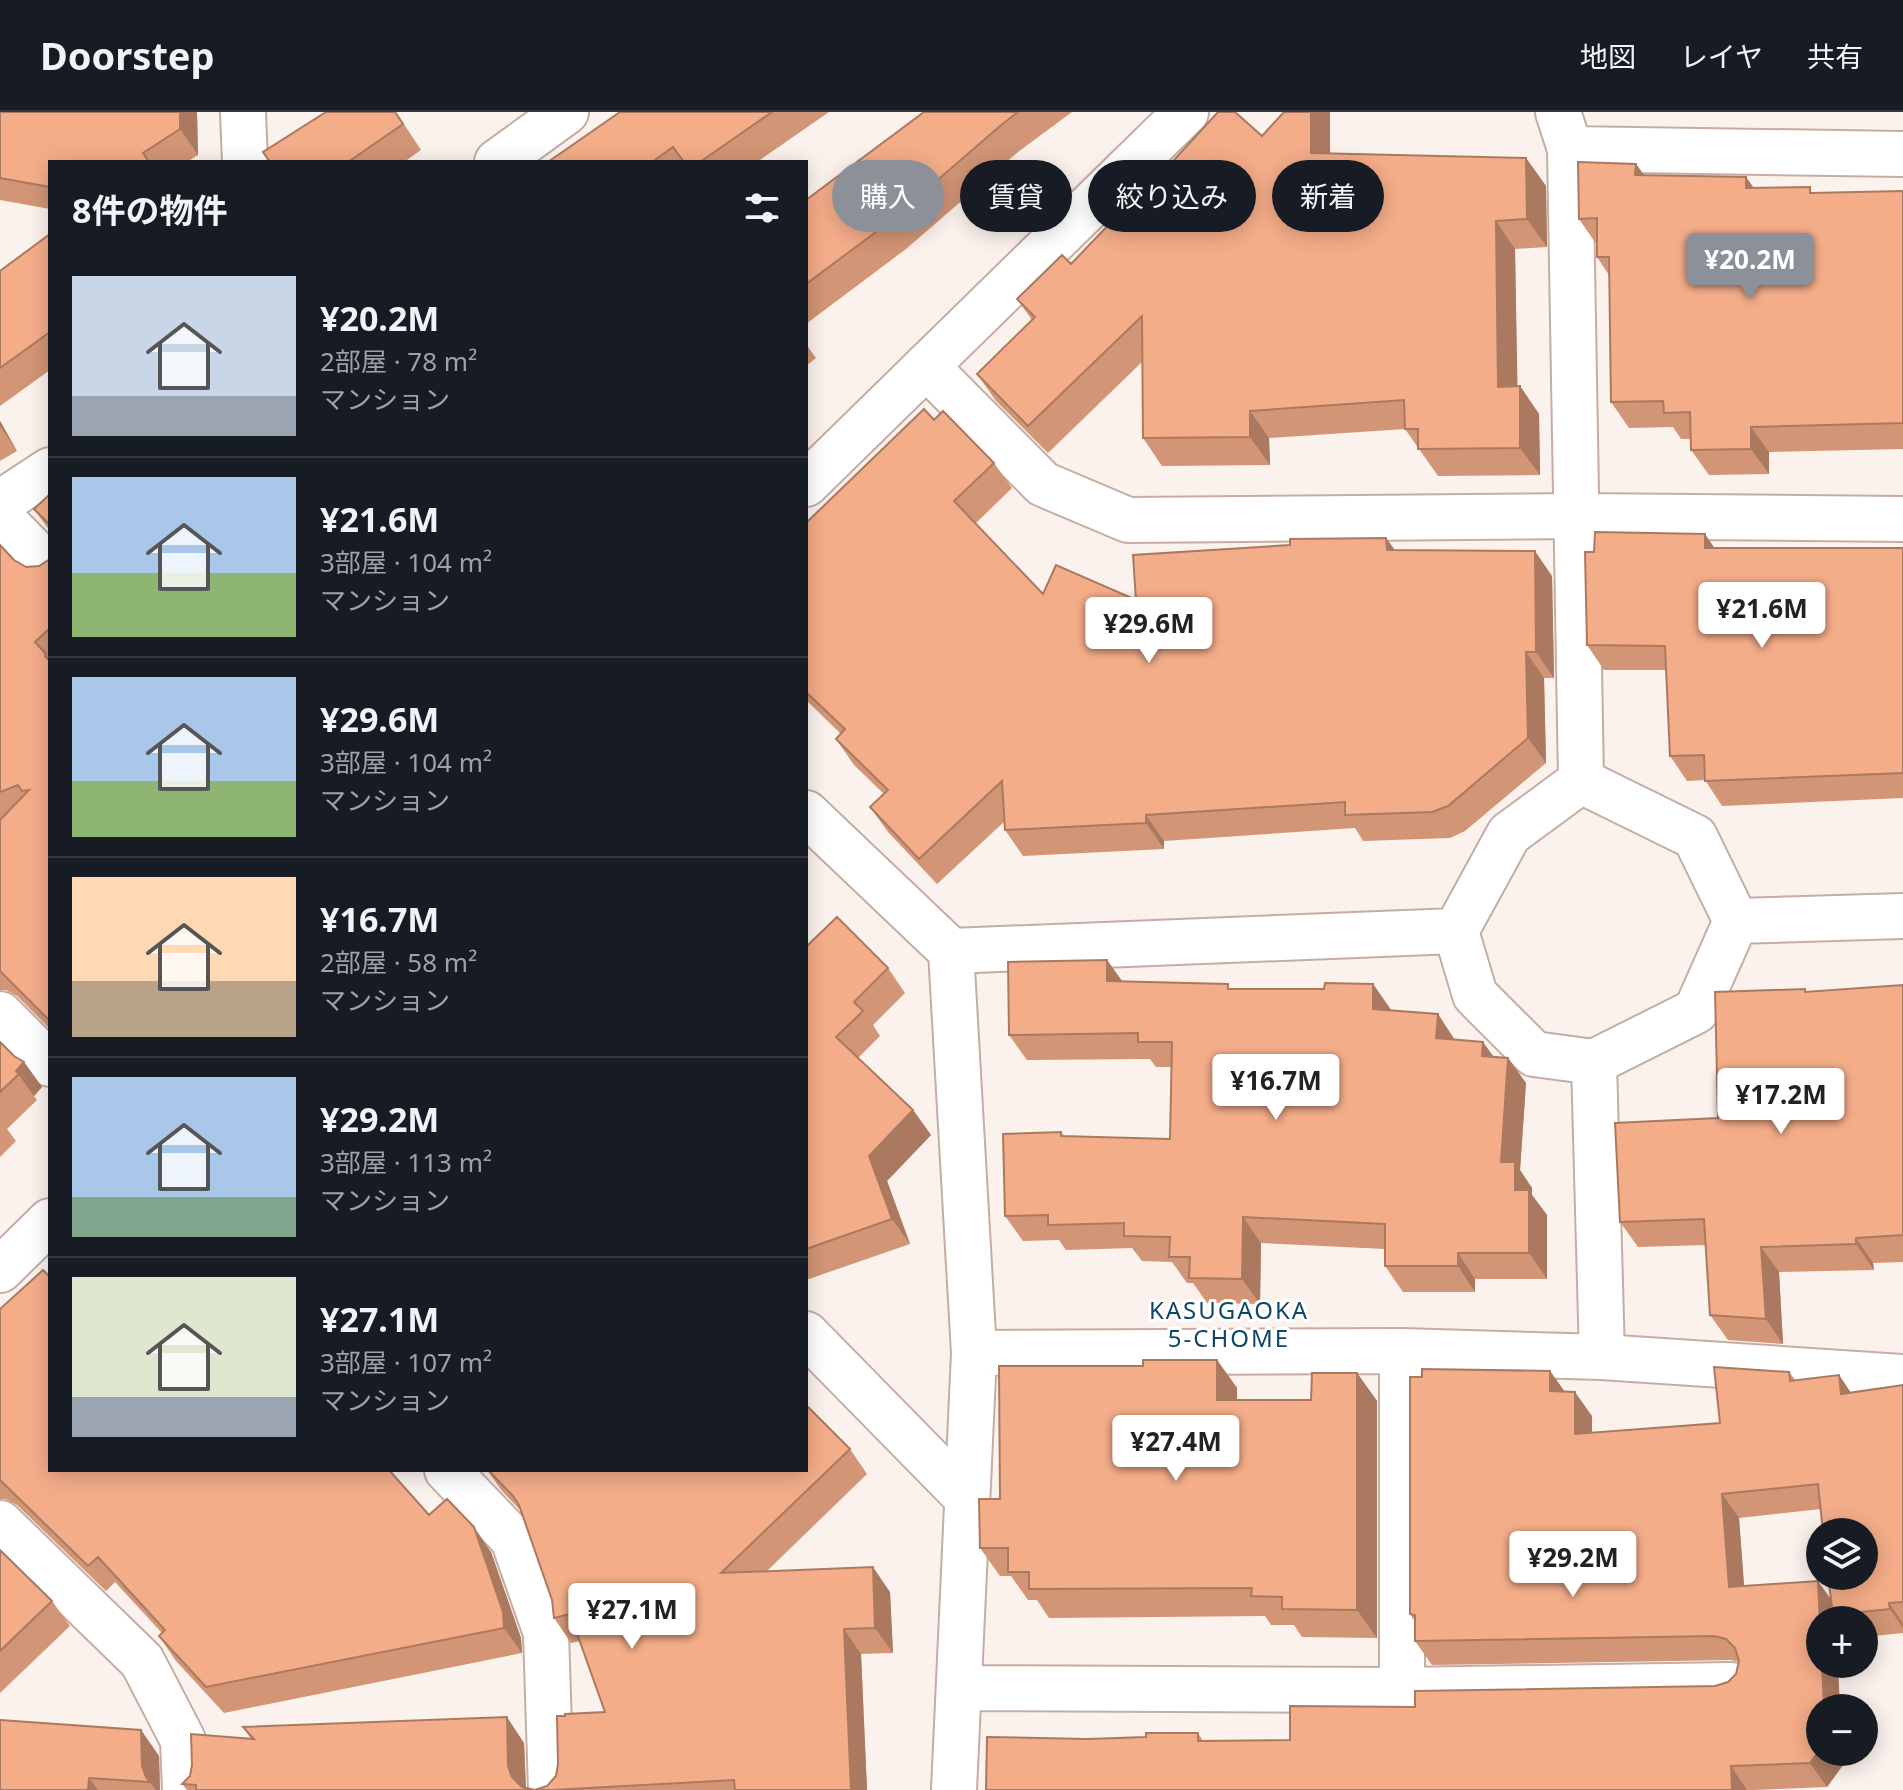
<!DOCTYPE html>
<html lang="ja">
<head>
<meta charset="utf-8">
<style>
  :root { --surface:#171b24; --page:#242831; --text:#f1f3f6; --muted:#9ea1a6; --line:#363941; --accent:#8c9099 }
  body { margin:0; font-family:"Noto Sans","Noto Sans JP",sans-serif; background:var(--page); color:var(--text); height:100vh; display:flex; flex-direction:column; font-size:30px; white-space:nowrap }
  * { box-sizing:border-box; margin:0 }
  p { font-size:26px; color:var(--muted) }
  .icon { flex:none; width:44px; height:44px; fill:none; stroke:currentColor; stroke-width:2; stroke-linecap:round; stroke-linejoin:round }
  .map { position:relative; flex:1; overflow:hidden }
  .side { position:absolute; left:48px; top:48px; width:760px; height:1312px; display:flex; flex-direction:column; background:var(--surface); border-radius:0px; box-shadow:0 4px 20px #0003 }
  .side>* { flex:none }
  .hud { position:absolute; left:832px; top:48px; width:760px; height:72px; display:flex; gap:16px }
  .tools { position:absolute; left:1806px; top:1406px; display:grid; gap:16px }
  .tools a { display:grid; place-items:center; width:72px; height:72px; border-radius:50%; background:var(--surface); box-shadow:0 4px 20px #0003; font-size:40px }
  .price { position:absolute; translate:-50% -68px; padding:0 18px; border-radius:8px; background:#fff; color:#222; font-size:26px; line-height:52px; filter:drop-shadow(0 2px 4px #0008) }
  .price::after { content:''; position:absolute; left:50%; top:48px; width:24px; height:18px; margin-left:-12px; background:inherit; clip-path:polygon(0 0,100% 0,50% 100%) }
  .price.current { background:var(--accent); color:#fff }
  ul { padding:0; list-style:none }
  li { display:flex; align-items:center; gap:24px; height:200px; padding:0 24px }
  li+li { border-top:2px solid var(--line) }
  li span { display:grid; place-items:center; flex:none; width:224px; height:160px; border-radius:0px; color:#555 }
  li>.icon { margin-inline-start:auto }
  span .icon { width:96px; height:96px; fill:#fffc; stroke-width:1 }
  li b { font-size:34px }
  h2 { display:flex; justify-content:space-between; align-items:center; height:96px; padding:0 24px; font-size:34px }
  .chip { padding:0 28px; border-radius:36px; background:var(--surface); box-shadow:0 4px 20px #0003; font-size:28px; line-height:72px }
  .chip.current { background:var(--accent); color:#fff }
  header { display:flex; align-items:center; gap:48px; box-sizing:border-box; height:112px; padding:0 40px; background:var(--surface); border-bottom:2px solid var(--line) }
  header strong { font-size:38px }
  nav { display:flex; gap:44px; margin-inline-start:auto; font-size:28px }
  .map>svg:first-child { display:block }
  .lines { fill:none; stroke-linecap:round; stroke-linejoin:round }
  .minor-casing { stroke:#c4aea3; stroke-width:48 }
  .minor { stroke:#fff; stroke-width:44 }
  .wall { fill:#d29576; fill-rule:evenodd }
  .shaded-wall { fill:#ab7960 }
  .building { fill:#f4ad89; stroke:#ab7960; stroke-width:2 }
  .labels { text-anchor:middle; stroke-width:6; stroke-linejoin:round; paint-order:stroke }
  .neighbourhood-label { font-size:24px; letter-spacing:2px; fill:#0f4769; stroke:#fff }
</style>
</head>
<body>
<header>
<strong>Doorstep</strong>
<nav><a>地図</a><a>レイヤ</a><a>共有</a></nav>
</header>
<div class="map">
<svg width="1903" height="1678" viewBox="0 0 1903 1678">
  <rect width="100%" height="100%" fill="#fcf2ed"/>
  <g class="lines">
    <defs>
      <path id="minor" d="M243,0L245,50
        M1558,0L1570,37L1581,669
        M1570,37L1903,42
        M497,50L566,0
        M926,254L1043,372L1128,408L1577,404L1903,407
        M806,372L1186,0
        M0,391L50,358
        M0,405L50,456
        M806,701L951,839L974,1241L954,1678
        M1456,819L1475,883L1534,942L1594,950L1696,899L1736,809
        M951,839L1456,819L1509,722L1581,669L1695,725L1736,809L1903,804
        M0,902L50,952
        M1594,950L1602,1245
        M0,1158L50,1109
        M806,1222L967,1386
        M974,1241L1402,1239L1602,1245L1903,1265
        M447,1358L513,1427L546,1521L551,1678
        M0,1411L142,1549L183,1628L185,1678
        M959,1576L1402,1578V1239
        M1402,1578L1731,1573"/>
    </defs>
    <use href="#minor" class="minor-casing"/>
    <use href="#minor" class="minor"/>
  </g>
  <path class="wall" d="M0,0H197L198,43L187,50H50V97L0,88Z
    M326,0H396L421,38L404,50H270Z
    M620,0H829L757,50H548Z
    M924,0H1072L1018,40L906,137L806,212V88Z
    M1284,0H1330V41L1526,46L1546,74L1547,135L1515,137L1517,274H1520L1539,302L1540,363L1438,364L1405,317L1269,326L1270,353L1162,354L1143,326L1142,250L1048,341L996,289L977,262L1032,208L1017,187L1071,152L1143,82L1262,24Z
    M1636,52L1644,63L1754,76L1814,81L1903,79V337L1769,340V362L1709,363L1691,338V327H1681L1673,315L1629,316L1611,290L1609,163L1597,145V133L1579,107Z
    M50,122V258L0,294V159Z
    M806,232L816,246L806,254Z
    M934,308L994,351L1012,376L976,411L1043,482L1136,488L1386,426L1395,438L1552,464L1554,566H1544L1546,651L1465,719L1450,726L1363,729L1355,716L1164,729V737L1023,744L1005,718V709L937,772L888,720L870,695L884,682L854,653L836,627L841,622L806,588V411Z
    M0,309L17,339L0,349Z
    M50,382V419L34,397Z
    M1705,422L1714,436H1903V686L1722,694L1705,668L1687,669L1670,644L1666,558H1604L1587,533L1594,440Z
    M0,433L14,448L26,455L39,454L50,447V917L17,884L6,878H0Z
    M806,835L888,856L905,881L873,913L880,924L858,946L913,998L931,1023L887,1069L910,1132L806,1168Z
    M1107,848L1122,870L1232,877H1324L1373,872L1391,898L1455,927L1483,930L1493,945L1508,946L1526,971L1520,1058L1532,1076V1083L1547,1103V1167H1475V1180H1403L1385,1154V1137L1261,1131L1260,1192L1207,1191L1193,1171H1187L1172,1150L1142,1149L1132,1136L1066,1138L1059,1128L1023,1129L1005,1104L1061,1020L1064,1024L1170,1027L1172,955H1156L1150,947L1027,948L1009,923Z
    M1903,873V1150L1873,1151L1874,1158L1779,1160L1783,1232L1728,1228L1710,1203L1706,1133L1638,1135L1620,1110L1718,1006L1807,880Z
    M0,930L14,944L24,950L42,975L34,984L37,988L7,1017L16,1029L0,1045Z
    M0,1197L50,1358L429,1403L491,1440L521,1526L522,1541L224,1601L176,1549L159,1524L162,1521L115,1470L106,1479L17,1393L5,1387H0Z
    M1217,1248L1237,1276V1288H1311L1357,1261L1377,1289V1526L1302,1525L1294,1513H1271L1265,1504L1049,1506L1037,1488H1028L1011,1464H1000L980,1436L1000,1387L1143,1254Z
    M1550,1259L1565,1280L1592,1304V1321L1720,1311L1789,1260L1796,1269L1839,1263L1851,1281L1903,1273V1521L1864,1525V1508H1836L1835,1506V1508H1820L1843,1653L1827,1675L1753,1678H986L1087,1627L1146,1625L1198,1621L1203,1629L1290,1628L1415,1595L1715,1574L1728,1570L1736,1562L1739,1550L1731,1548L1432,1553L1415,1529V1510L1410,1502ZM1821,1397L1831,1489L1744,1474L1739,1406Z
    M850,1337L867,1362L767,1459L890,1480L893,1541L861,1542L867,1678H187L182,1672L251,1627L243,1615L524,1631L526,1676L535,1678L547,1674L605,1600L580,1529L571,1531L554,1506L552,1488L521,1399L502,1379L487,1358H806Z
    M0,1438L52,1489L70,1514L0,1581Z
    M141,1618L159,1644L160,1678H0Z"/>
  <path class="shaded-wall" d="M180,0H197L198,43L180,17Z
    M1311,0H1330V68L1311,41Z
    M1526,46L1546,74L1547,135L1527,107Z
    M1636,52L1654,77L1635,63Z
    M1746,65L1764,90L1746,76Z
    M1496,109L1515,137L1518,302L1498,275Z
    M1520,274L1539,302L1540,363L1520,336Z
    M1250,299L1269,326L1270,353L1250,325Z
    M0,309L17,339L0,314Z
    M1751,315L1769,340V362L1751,337Z
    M1705,422L1722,447L1705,436Z
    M1386,426L1404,451L1387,438Z
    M1535,439L1552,464L1554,566L1536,540Z
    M1526,540L1544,566L1546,651L1528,626Z
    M1146,703L1164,729V737L1146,711Z
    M1107,848L1125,873L1107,869Z
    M1373,872L1391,898L1390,922L1373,897Z
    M1438,902L1455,928L1436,926Z
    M1483,930L1501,955L1482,944Z
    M1508,946L1526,971L1520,1058L1532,1076V1083L1547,1103V1167L1529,1141L1515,1078L1501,1050Z
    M24,950L42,975L34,984L16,959Z
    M913,998L931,1023L887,1069L910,1132L892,1107L869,1044Z
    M1243,1105L1261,1131L1260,1192L1242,1167Z
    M1856,1126L1873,1151L1874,1158L1856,1132Z
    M1761,1135L1779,1160L1783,1232L1766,1207Z
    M1458,1141L1475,1167V1180L1458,1154Z
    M1217,1248L1237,1276V1316L1217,1288Z
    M1550,1259L1567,1283L1550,1279Z
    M1357,1261L1377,1289V1526L1357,1498Z
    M1839,1263L1855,1287L1841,1282Z
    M1575,1280L1592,1304V1346L1575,1322Z
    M1722,1382L1739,1406L1746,1499L1729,1475Z
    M474,1415L491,1440L521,1526L522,1541L504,1516Z
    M873,1455L890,1480L893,1541L875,1516Z
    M1818,1469L1835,1493L1833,1503L1835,1508H1820Z
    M1889,1491L1903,1511V1516L1890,1497Z
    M844,1517L861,1542L867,1678H851Z
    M1822,1552H1838L1840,1596H1824Z
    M507,1605L524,1631L526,1678L512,1665L508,1654Z
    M141,1618L159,1644L160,1678H156L146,1665L142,1654Z
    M1820,1637V1640H1842L1843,1653L1827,1675L1810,1651Z
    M1731,1654L1747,1678H1732Z
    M89,1666L98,1678H88Z"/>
  <path class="building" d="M0,0H180V17L143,41L149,50H50V75L0,66Z
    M326,0H395L403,12L348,50H270L263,40Z
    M620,0H772L700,50H684L673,35L652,50H548Z
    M924,0H1018L1000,14L888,111L806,172V88Z
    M1218,0H1235L1262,24L1284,0H1311V41L1526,46L1527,107L1496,109L1498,275L1520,274V336L1418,337V317H1405L1404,288L1250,299V325L1143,326L1142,204L1028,314L977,262L1035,205L1017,187L1062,143L1071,152L1140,80L1143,82Z
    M1578,50L1636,52L1635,63L1746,65V76L1810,75V81L1903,79V311L1751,315V337L1691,338L1690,300L1664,301L1663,289L1611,290L1609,145H1597V106L1579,107Z
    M50,122V220L0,256V159Z
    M924,297L934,308L943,299L994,351L954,389L1043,482L1056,453L1136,488L1133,443L1290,433V427L1386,426L1387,438L1535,439L1536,540H1526L1528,626L1448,694L1432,700L1345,703V690L1146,703V711L1005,718L1002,669L919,747L870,695L888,678L836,627L845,617L806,580V411Z
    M50,382V413L34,397Z
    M1595,420L1705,422V436H1903V661L1705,669L1704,643L1670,644L1665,534L1587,533L1585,440H1594Z
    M0,433L14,448L26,455L39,454L50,447V516L35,530L46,542L45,544L50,549V909L0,859V708L29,678L22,679L18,673L0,680Z
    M837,805L888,856L854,890L863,899L836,925L913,998L869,1044L892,1107L806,1137V835Z
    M1107,848V869L1228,872V877H1324L1325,871L1373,872V897L1438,902L1436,926L1483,930L1482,944L1508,946L1501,1050H1515V1078H1529V1141H1458V1154H1385V1112L1243,1105L1242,1167L1189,1166L1190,1145H1169L1170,1125L1124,1124V1111L1048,1113V1103L1005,1104L1003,1022L1061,1020V1024L1170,1027L1172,930H1138V921L1009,923L1008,850Z
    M1903,873V1123L1856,1126V1132L1761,1135L1766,1207L1710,1203L1704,1107L1620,1110L1615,1011L1718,1006L1715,880L1805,877V880Z
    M0,930L14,944L24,950L16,959L19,962L0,980Z
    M43,1158L50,1165V1358H389L429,1403L447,1387L474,1415L503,1500L504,1516L206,1575L159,1524L165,1518L98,1445L88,1454L0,1368V1197Z
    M1143,1248H1217V1288H1311L1312,1261H1357V1498L1282,1497V1485L1251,1484L1252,1476L1029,1477V1460H1008V1436H980L979,1387H1000L999,1254H1143Z
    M1714,1255L1789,1260L1790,1269L1839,1263L1841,1282L1903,1273V1490L1889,1491L1890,1497L1833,1503L1828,1464H1864V1420H1823L1818,1372L1722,1382L1729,1475L1818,1469L1820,1513V1552H1822L1824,1596H1820V1637L1810,1651L1731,1654L1732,1678H986L987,1625L1087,1627L1146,1625V1621H1198V1629L1290,1628V1594L1415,1595V1579L1715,1574L1728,1570L1736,1562L1739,1549L1735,1536L1726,1527L1714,1524L1415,1529V1503L1410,1502V1265H1422V1257L1550,1259V1279L1575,1280V1322L1720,1311Z
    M806,1293L850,1337L721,1461L873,1455L875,1516L844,1517L851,1678H735L734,1668L552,1678H196V1673L182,1672L190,1664L192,1653L191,1622L254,1627L243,1615L507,1605L508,1654L512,1665L522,1675L535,1678L547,1674L556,1664L558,1652L557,1604H565V1602L605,1600L570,1502L554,1506L552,1488L519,1393L513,1384L488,1358H806Z
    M0,1438L52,1489L0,1539Z
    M0,1608L141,1618L142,1654L146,1665L150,1670L89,1666L88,1678H0Z"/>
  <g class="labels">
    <g class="neighbourhood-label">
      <text x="1229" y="1207">KASUGAOKA<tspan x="1229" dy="28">5-CHOME</tspan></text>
    </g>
  </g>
</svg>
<div class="tools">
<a><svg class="icon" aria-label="layers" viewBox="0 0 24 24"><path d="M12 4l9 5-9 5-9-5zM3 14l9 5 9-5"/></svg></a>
<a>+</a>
<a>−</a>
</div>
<b class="price current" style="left:1750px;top:189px">¥20.2M</b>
<b class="price" style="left:1762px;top:538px">¥21.6M</b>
<b class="price" style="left:1149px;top:553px">¥29.6M</b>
<b class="price" style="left:1276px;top:1010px">¥16.7M</b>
<b class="price" style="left:1781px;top:1024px">¥17.2M</b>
<b class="price" style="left:1176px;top:1371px">¥27.4M</b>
<b class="price" style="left:1573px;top:1487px">¥29.2M</b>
<b class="price" style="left:632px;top:1539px">¥27.1M</b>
<div class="hud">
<a class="chip current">購入</a>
<a class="chip">賃貸</a>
<a class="chip">絞り込み</a>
<a class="chip">新着</a>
</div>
<section class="side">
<h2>8件の物件<svg class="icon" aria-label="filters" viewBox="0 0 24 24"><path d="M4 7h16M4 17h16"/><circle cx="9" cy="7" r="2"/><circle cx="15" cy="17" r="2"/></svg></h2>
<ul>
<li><span style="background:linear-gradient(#c9d6e8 75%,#9aa5b1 0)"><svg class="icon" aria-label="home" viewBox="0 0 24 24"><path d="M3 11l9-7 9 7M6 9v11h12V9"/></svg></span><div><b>¥20.2M</b><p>2部屋 · 78 m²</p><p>マンション</p></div></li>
<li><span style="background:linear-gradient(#a9c7e8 60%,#8fb573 0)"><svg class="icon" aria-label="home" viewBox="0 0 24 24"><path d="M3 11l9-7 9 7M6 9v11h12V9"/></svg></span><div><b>¥21.6M</b><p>3部屋 · 104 m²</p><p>マンション</p></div></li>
<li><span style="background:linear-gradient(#a9c7e8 65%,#8fb573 0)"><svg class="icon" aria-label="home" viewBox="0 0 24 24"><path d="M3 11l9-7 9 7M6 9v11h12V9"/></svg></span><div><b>¥29.6M</b><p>3部屋 · 104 m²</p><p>マンション</p></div></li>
<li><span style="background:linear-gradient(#ffd9b3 65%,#b9a48a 0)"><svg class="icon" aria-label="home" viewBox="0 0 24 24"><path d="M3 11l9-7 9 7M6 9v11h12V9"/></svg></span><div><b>¥16.7M</b><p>2部屋 · 58 m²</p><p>マンション</p></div></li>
<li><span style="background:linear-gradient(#a9c7e8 75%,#7fa58c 0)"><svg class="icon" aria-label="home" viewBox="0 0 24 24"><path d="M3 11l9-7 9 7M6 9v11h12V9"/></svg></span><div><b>¥29.2M</b><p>3部屋 · 113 m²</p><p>マンション</p></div></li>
<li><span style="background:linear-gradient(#dfe7d0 75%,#9aa5b1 0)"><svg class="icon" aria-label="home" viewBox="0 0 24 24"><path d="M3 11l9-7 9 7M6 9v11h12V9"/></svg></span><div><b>¥27.1M</b><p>3部屋 · 107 m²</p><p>マンション</p></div></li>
</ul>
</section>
</div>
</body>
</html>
